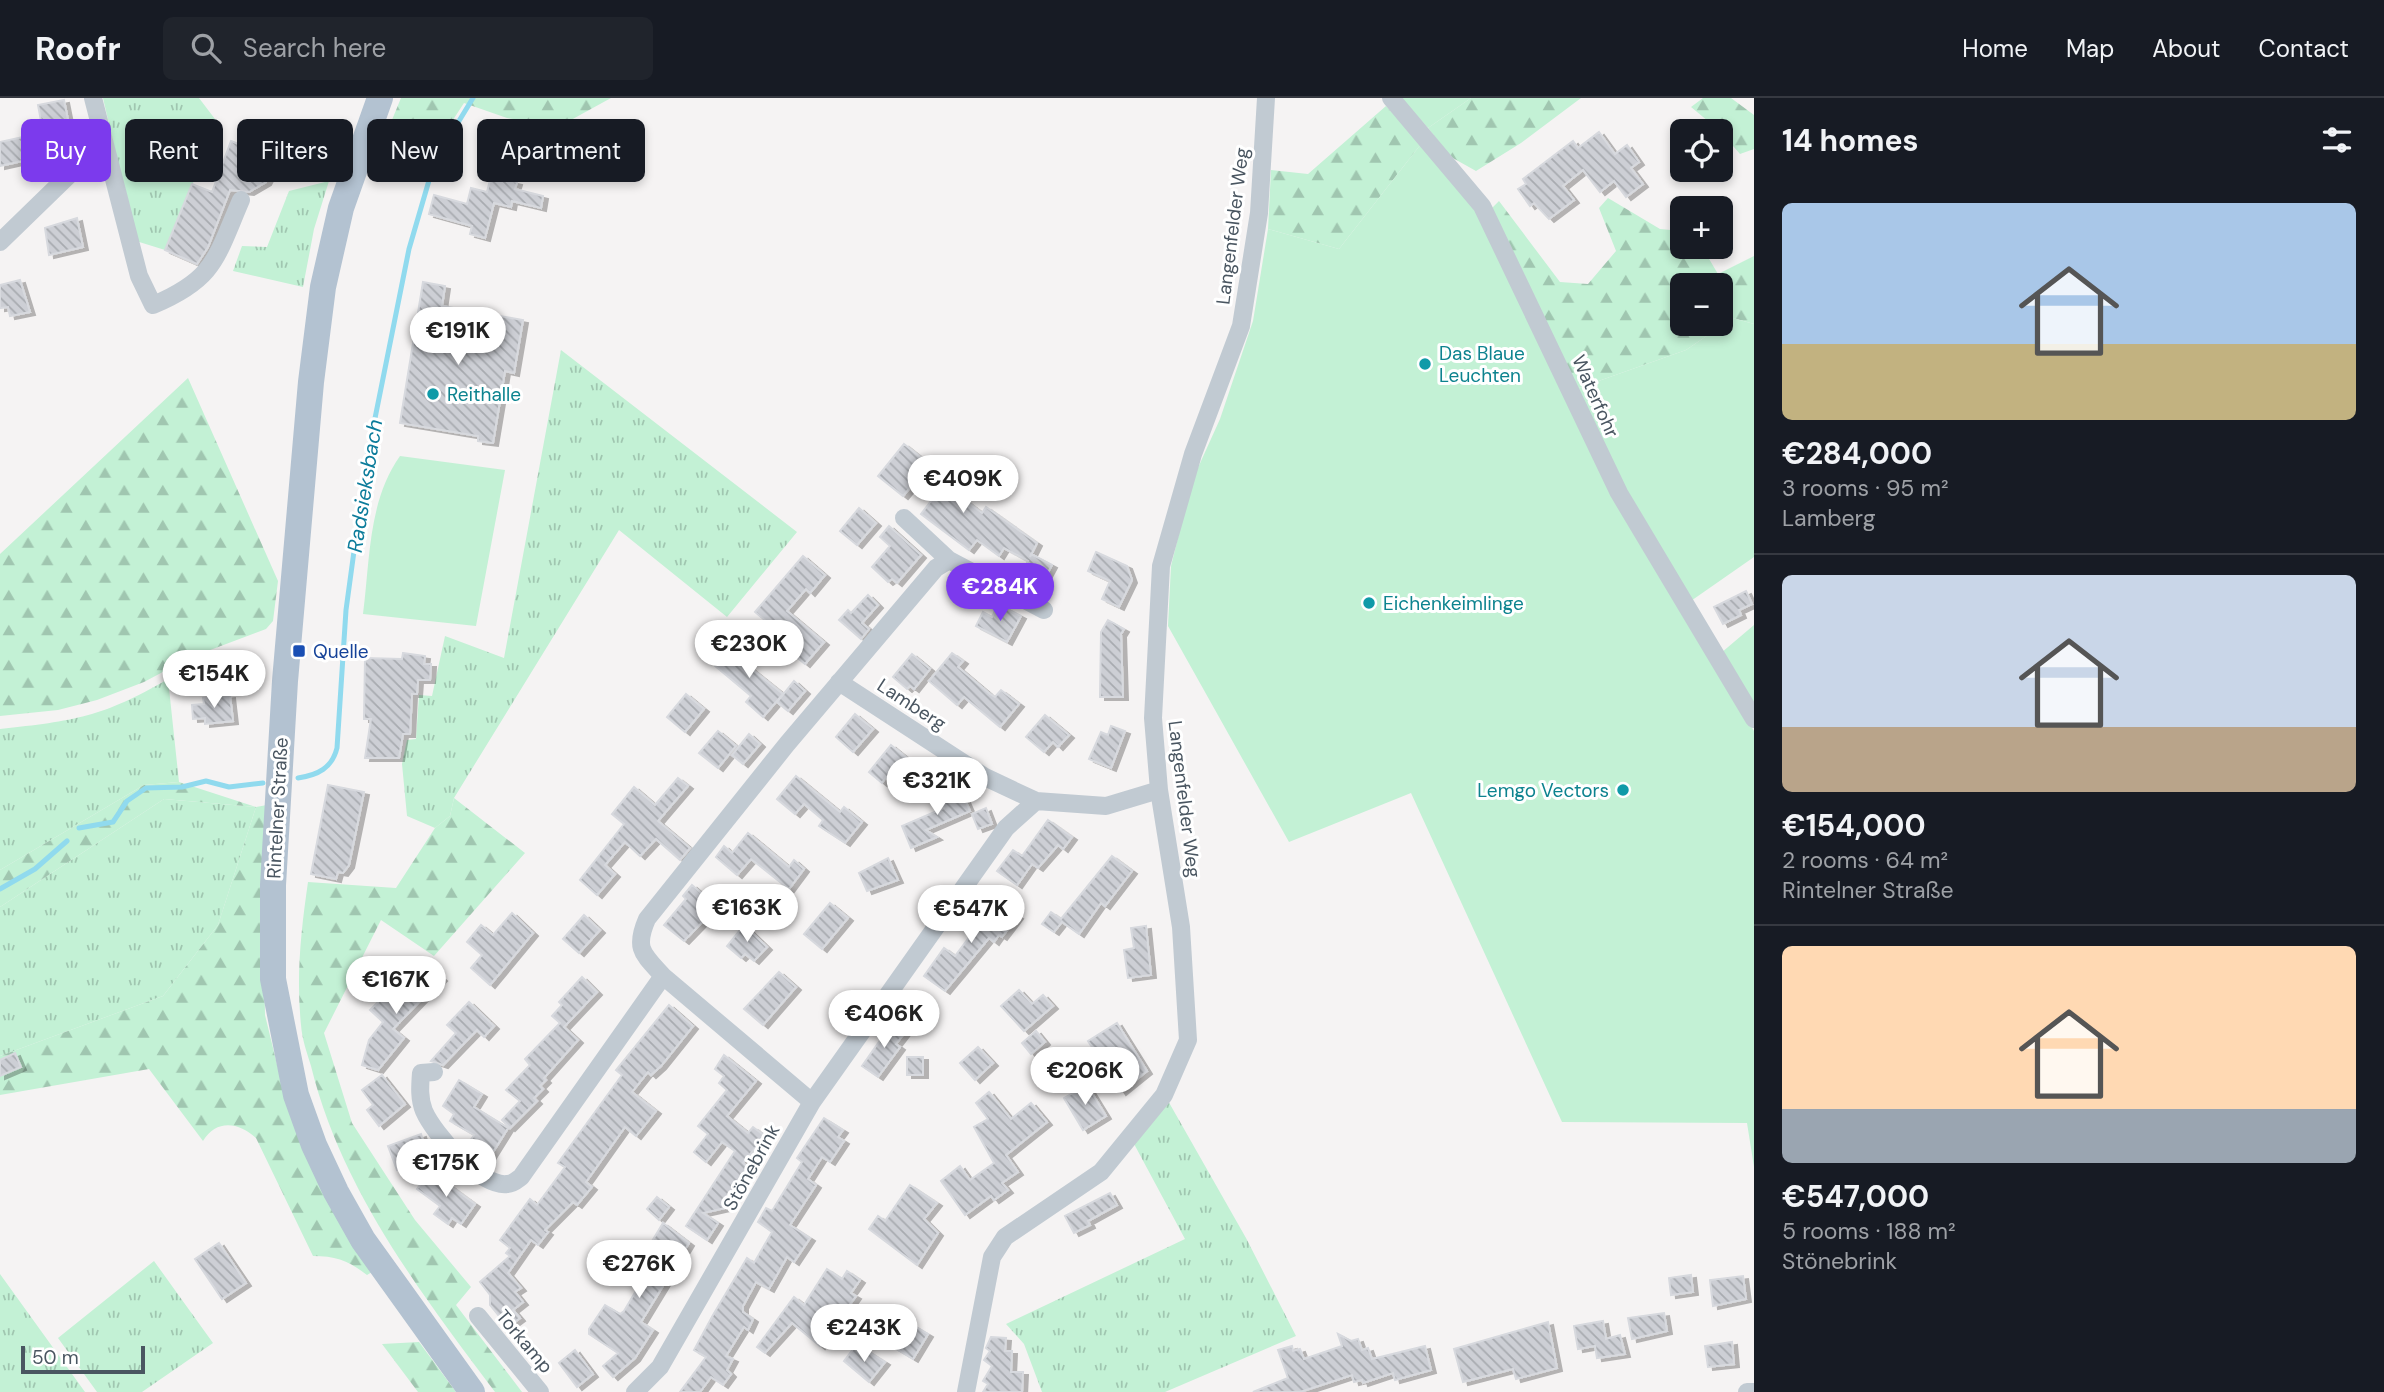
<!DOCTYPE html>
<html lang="en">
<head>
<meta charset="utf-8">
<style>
  :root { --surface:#171b24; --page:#20242c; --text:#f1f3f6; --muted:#9ea1a6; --line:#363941; --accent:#7c3aed }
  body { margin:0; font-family:"DM Sans",sans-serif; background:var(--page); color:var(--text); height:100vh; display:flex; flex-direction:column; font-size:26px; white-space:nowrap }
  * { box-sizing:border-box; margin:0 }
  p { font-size:23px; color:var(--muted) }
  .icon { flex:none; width:38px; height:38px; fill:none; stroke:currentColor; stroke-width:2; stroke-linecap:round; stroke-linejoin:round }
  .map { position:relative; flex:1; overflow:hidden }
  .panel { display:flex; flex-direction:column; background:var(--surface); width:630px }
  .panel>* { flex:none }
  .banner { position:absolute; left:21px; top:21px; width:665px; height:63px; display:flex; gap:14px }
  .tools { position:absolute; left:1670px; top:21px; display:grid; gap:14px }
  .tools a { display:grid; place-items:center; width:63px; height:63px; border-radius:10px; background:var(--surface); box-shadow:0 4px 10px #0003; font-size:35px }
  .scale { position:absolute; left:21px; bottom:18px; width:124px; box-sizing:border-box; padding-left:7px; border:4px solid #4a5661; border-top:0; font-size:19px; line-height:24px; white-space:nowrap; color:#4a5661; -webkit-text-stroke:5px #fff; paint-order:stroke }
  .price { position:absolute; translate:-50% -60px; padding:0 16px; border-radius:24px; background:#fff; color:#222; font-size:23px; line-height:46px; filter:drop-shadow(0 2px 4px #0008) }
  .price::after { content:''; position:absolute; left:50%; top:42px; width:21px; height:16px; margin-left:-10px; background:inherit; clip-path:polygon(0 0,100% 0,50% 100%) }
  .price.current { background:var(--accent); color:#fff }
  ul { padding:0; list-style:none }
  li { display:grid; align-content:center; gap:14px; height:371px; padding:0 28px }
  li+li { border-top:2px solid var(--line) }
  li span { display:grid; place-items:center; height:217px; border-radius:10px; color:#555 }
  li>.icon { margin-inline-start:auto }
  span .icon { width:126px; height:126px; fill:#fffc; stroke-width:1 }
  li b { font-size:30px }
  h2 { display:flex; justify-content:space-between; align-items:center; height:84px; padding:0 28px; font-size:30px }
  .tag { padding:0 24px; border-radius:10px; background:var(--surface); box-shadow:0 4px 10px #0003; font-size:24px; line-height:63px }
  .tag.current { background:var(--accent); color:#fff }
  header { display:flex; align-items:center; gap:42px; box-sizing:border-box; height:98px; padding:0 35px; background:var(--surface); border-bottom:2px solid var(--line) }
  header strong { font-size:33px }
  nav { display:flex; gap:38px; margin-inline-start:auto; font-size:24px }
  .search { width:490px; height:63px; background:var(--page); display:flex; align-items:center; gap:18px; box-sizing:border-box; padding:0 24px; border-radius:10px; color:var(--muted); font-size:26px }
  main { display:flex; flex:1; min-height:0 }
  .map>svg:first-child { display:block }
  .grass { fill:url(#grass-tufts) }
  .forest { fill:url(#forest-firs); fill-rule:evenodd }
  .park { fill:#c3f1d5 }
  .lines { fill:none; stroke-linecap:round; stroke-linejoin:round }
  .stream { stroke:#90daee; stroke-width:5 }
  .building { fill:url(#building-back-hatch); stroke:#d7d9de; stroke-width:2; filter:url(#shadow) }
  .street { stroke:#c1cad2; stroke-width:18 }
  .primary { stroke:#b3c2d1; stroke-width:26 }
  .culture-dot { fill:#0f9aa8; stroke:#fff; stroke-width:2.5 }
  .transit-dot { fill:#1a4fb4; stroke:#fff; stroke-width:2.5 }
  .labels { text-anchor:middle; stroke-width:6; stroke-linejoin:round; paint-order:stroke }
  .street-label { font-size:19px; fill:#4a5661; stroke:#fff }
  .culture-label { font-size:19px; fill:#0d838f; stroke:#fff; text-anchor:start }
  .transit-label { font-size:19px; fill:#164399; stroke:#fff; text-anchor:start }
  .water-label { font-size:21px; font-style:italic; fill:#0c7c9b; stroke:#fff }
</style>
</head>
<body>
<header>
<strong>Roofr</strong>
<div class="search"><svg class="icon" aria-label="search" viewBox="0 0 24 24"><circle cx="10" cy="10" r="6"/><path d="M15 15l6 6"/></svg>Search here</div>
<nav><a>Home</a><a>Map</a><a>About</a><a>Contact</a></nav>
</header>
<main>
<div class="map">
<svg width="1754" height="1294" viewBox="0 0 1754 1294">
  <defs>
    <pattern id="grass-tufts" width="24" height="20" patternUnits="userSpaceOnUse" patternTransform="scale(1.75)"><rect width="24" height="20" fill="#c3f1d5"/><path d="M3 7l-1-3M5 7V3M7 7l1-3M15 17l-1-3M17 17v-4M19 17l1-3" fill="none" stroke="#a0c6b0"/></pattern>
    <pattern id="forest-firs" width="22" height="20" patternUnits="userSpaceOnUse" patternTransform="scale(1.75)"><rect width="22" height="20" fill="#c3f1d5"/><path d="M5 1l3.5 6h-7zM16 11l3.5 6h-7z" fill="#a0c6b0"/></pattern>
    <pattern id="building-back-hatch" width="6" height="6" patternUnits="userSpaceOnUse" patternTransform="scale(1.75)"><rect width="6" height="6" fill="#cdcfd5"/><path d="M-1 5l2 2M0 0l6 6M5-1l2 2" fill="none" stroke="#a8abb0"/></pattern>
    <filter id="shadow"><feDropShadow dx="5" dy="3" stdDeviation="0" flood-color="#0004"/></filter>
  </defs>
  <rect width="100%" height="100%" fill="#f5f3f3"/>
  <path class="grass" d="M103,0H199L218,25L165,152L136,143Z
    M329,83L314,131L303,189L233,173L242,148L267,149L289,93Z
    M561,252L797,434L727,519L619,432L454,700L450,718L435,730L407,718L402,666L407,642L416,641L419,597L432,598L445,538L504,560Z
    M168,581L179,684L144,687L0,772V631C74,623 103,619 168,581Z
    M164,701L256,709L218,827L163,898L0,958V809Z
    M1167,1001L1246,1140L1296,1238L1165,1294H1042L1024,1246L1006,1226L1185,1141L1133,1044Z
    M154,1163L213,1245L142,1294H97L58,1240Z
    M0,1176L85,1294H0Z"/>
  <path class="forest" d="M401,0H611L560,28L507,20L464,5L434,51L387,34Z
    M1471,0H1581L1521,45L1476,73L1451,59L1428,30Z
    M1703,0H1731L1754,17V51L1740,56L1720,33L1691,9Z
    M1386,8L1421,46L1339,151L1268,131L1271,72L1308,76Z
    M1608,100L1660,131L1682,133V149H1702L1718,176L1754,158V226L1733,220L1686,252L1576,291L1490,112L1499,103L1560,184L1588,186L1616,153L1599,110ZM1682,187H1720V226H1682Z
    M188,280L278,483L273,523L266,531L189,560L144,584L97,602L58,612L0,618V456Z
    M179,684L256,709L267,707L263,813L265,917L282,987L372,1174L367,1177C349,1163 336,1158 313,1158L256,1040C239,1024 216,1021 203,1043L149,971L0,997V958L163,898L218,827L256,709L164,701L0,809V772L144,687Z
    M454,700L525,755L434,858L381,822L324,935L352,1025L415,1122L471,1189L456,1207L522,1294H495C420,1194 341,1091 311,968C307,955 302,941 301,927C296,879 301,832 308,784L396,790L435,730L450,718Z
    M419,1244L456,1294H418L382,1246Z"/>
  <path class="park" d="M1401,0H1471L1428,30Z
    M1421,46L1483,119L1689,523L1754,633V1069L1747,1025L1562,1024L1411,695L1289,744L1168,528L1171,468L1192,383L1220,321L1253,223L1268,131L1339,151Z
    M1733,220L1754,226V459L1688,505L1648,440L1576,291L1686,252Z
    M400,358L505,372L476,528L363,516C370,462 368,403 400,358Z
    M1754,527V607L1721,555Z"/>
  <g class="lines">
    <path class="stream" d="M437,59L473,0
      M298,680C318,677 332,670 337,650L346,512L366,365L409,151L430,79
      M79,730L113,724L127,703L146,690L182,689L206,683L229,689L263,685
      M0,791L35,771L67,743"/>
  </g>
  <path class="building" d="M64,2L68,22L42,28L38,7Z
    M1599,34L1615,56L1627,47L1639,64L1631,70L1643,86L1626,99L1614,83L1600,94L1583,72L1563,88L1574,102L1549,121L1534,105L1530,108L1518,91L1526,86L1523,81L1573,43L1578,50Z
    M23,39L27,62L0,68V44Z
    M231,43L266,57L271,74L266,84L249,94L230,92L208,149L197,166L165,152L192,86L212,94Z
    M491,78L517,84L515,91L543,98L541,110L512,103L511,109L494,105L485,140L470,136L472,128L429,116L434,97L467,106L471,90L487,94Z
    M77,120L83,149L49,157L45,130Z
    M20,182L30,214L10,218L8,209L0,210V187Z
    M423,184L445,188L442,208L523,222L514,275L505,273L493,345L478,343V338L400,325Z
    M904,346L948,381L944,386L982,415L986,409L1037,445L1030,459L1031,456L1052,467L1038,493L1017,482L1028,463L1004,450L999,458L977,442L969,452L921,416L934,399L915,384L903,398L878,378Z
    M859,410L876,425L857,447L840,433Z
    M889,428L921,457L897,485L892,481L888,484L872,469L890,448L880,439Z
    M1096,454L1127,468L1132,482L1119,509L1102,501L1110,483L1088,473Z
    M803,458L825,477L810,495L806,491L787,513L824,544L805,566L787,551L792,545L755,514Z
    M1746,493L1752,506L1739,512L1741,517L1723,526L1714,509Z
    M868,497L878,507L862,525L869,531L861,541L839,522L848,512L851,515Z
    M998,506L1021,518L1007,544L976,528L983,514L992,519Z
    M1108,522L1124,531L1121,536L1123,599H1100L1101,534Z
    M734,546L752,561L747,567L783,596L763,619L746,604L751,598L715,568Z
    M403,555L425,558L424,566H431L430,582H418L417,596H412L410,636H403L399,660H365L371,621H364L365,560L402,561Z
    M952,555L963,563L958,569L990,596L995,599L1001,592L1019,606L1000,629L964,599L957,607L929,583Z
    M912,556L930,571L914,591L910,588L907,591L893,579Z
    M794,583L805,593L788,613L777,604Z
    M686,596L704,611L685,634L667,619Z
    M230,597L233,623L205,626V620L193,621L192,607L204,606L203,600Z
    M855,616L873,631L853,654L836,639Z
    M1045,617L1069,637L1058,649L1053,644L1044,654L1026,639Z
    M1111,628L1125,633L1111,670L1089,661L1101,634L1108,637Z
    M718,633L736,648L718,670L699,655Z
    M749,636L760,646L743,666L732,657Z
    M891,647L918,669L899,692L886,679L882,685L869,674Z
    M796,678L840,714L844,709L862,724L845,745L819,728L823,722L804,706L795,716L777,701Z
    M678,680L688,688L658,723L690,750L680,762L656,741L640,758L625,744L605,767L615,776L597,797L580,782L624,726L612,716L634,689L655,707Z
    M958,686L970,713L926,732L937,739L911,750L902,728L944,710L937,696Z
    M328,687L364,694L349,767L343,775L338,774L336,781L311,776Z
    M986,710L992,726L978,731L972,716Z
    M1048,722L1072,739L1063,751L1058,747L1038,770L1032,766L1017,787L997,773L1013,752L1022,758Z
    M748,735L789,769L794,762L804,771L789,791L751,761L737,777L716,759L724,748L732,755Z
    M1112,758L1132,773L1105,808L1101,805L1079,836L1062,824L1054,834L1042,826L1051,814L1061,821Z
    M888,760L898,782L867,793L859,775Z
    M692,787L717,809L684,843L664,827L686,801L683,798Z
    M1000,804L1018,818L1002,839L999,837L994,844L989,840L945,893L924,878L944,850L955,858L976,830L970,826L983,809L988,813L991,810L994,812Z
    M830,805L848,820L822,851L804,836Z
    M512,815L533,835L490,887L471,870L482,857L467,844L481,827L493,837Z
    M584,817L600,832L579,855L563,841Z
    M744,827L767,849L754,863L745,856L741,860L727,848Z
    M1146,828L1151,877L1128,880L1124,852L1134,850L1131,830Z
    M418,871L426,878L431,871L442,880L393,931L404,940L378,972L362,967L369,942L383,924L370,912L399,883L404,888Z
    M779,874L796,889L763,927L744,911Z
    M582,879L597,894L564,929L578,942L544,980L546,982L540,988L543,991L534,1000L537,1003L510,1030L502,1022L520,1003L506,992L530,967L525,961L560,925L552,918L562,907L559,904Z
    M1019,892L1032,906L1043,897L1053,908L1024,933L1001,908Z
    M469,904L494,928L484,939L477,932L443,967L431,963L456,935L447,927Z
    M669,907L693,928L661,968L651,977L648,974L632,994L656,1013L636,1038L625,1029L586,1084L592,1089L577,1107L573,1104L545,1132L548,1134L538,1147L531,1142L508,1175L521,1190L515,1194L523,1204L513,1212L520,1220L508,1229L490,1207V1197L480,1184L510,1158L506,1155L510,1150L500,1142L530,1101L537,1107L565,1069L558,1065L622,977L616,972Z
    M893,924L906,933L896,946L900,949L878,979L862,968Z
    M1117,925L1147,973L1121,994L1088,943Z
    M1036,933L1045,944L1031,956L1022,945Z
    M978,949L993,965L975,982L960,965Z
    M15,955L21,969L0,978V962Z
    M724,957L756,983L727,1018L748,1035L753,1029L765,1038L743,1065L752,1073L733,1098L730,1109L703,1115L718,1125L707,1142L686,1128L735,1053L722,1044L706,1064L694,1054L708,1036L698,1028L727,992L719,985L724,978L715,971Z
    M907,959H923V977H907Z
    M382,977L405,1006L379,1028L367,1012L373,1007L362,992Z
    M459,982L482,996L474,1009L508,1030L490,1059L468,1046L474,1037L450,1023L454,1016L443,1008Z
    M1087,987L1106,1018L1083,1032L1064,1000Z
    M989,994L1011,1021L1031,1005L1047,1024L1006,1057L1018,1074L1002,1085L1008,1092L994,1102L991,1098L965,1117L941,1083L960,1068L970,1082L994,1065L974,1029L988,1021L976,1005Z
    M824,1020L843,1032L838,1039L844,1043L830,1064L822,1059L808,1081L816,1087L790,1127L810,1140L794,1164L787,1159L769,1191L756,1184L743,1208V1214L753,1221L748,1232L744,1229L726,1258L733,1261L727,1272L731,1276L723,1287L711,1279L700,1294H680L706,1259L694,1252L713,1217L747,1160L754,1165L772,1134L758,1124L766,1110L772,1113L802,1064L797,1060Z
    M421,1036L429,1061L397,1072L388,1048Z
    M430,1073L475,1106L461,1126L452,1120L448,1126L434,1116L440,1108L417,1091Z
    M910,1087L937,1105L924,1121L938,1135L917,1167L869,1131L878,1118L885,1123Z
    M1110,1095L1117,1107L1088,1123L1090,1127L1074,1135L1065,1118Z
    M657,1099L669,1109L659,1122L647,1111Z
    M663,1125L689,1145L641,1224L653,1232L635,1260L613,1279L603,1268L618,1255L589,1236V1231L605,1207L620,1216L624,1213L643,1181L623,1168L630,1157L640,1163Z
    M219,1145L246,1185L222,1201L195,1161Z
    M827,1171L842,1181L847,1173L860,1182L851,1195L856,1198L820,1248L792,1225L765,1255L757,1249L794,1199L804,1207Z
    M1691,1177L1693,1194L1671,1197L1669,1180Z
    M1743,1178L1746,1201L1713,1208L1710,1182Z
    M1664,1215L1667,1233L1632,1241L1628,1220Z
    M1603,1223L1606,1241L1620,1237L1625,1256L1597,1260L1595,1248L1578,1251L1574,1228Z
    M908,1224L928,1236L913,1261L893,1249Z
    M1548,1224L1557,1270L1516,1281L1513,1271L1463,1284L1454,1251Z
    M1338,1236L1351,1243L1358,1241L1362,1252L1368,1250L1372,1261L1425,1248L1431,1272L1395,1282L1393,1275L1363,1285L1362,1282L1354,1284L1352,1277L1300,1294H1253L1288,1280L1278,1252L1292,1248L1293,1253L1300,1251L1304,1261L1342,1248Z
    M991,1239L1006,1240L1005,1253H1012L1011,1274H1023L1022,1294H983L988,1286L983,1283L992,1268L984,1262L990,1253L986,1250Z
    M1732,1244L1734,1266L1708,1269L1705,1248Z
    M854,1250L863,1257L866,1252L885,1264L869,1284L844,1263Z
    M575,1252L593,1276L577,1289L559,1265Z"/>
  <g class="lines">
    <path class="street" d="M93,0L139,178L153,207C215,181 216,160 241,102
      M1391,0L1482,108L1619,395L1754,621
      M0,144L103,44
      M904,420L949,462L1044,512
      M839,584L985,679L1036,703L1106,708L1159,692
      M434,974L421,975C420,988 419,1001 424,1013C434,1036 480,1089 507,1086C513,1086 517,1082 521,1079L663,878
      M812,1004L663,878C643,856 634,851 647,821L787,646L936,470L949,462
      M478,1218L540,1294
      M635,1294L660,1269L812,1004L1006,730L1036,703
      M966,1294L992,1159L1005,1139L1101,1074L1164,997L1188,942L1181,829L1159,692L1153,620L1161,468L1193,356L1241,228L1259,115L1266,0
      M1747,1294H1754"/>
    <path class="primary" d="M380,0L341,110L323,189L311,284L285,583L273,787V881L296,997L314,1047L336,1094L363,1142L472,1294"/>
  </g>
  <g class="culture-dot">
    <circle cx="1425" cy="266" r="7"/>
    <circle cx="433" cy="296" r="7"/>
    <circle cx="1369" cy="505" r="7"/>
    <circle cx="1623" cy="692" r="7"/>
  </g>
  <rect class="transit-dot" x="292" y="546" width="14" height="14" rx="3.5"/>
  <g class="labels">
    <g class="street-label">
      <text transform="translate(1232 128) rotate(-83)" y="7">Langenfelder Weg</text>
      <text transform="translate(1596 298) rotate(66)" y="7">Waterfohr</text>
      <text transform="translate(912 606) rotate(33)" y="7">Lamberg</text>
      <text transform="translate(1185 701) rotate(83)" y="7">Langenfelder Weg</text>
      <text transform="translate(277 710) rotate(-87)" y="7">Rintelner Straße</text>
      <text transform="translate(751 1069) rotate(-61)" y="7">Stönebrink</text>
      <text transform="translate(525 1243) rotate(50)" y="7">Torkamp</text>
    </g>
    <g class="culture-label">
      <text x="1439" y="262">Das Blaue<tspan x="1439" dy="22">Leuchten</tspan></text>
      <text x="447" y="303">Reithalle</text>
      <text x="1383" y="512">Eichenkeimlinge</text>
      <text x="1609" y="699" text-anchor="end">Lemgo Vectors</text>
    </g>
    <g class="transit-label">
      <text x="313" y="560">Quelle</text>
    </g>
    <g class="water-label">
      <text transform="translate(365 388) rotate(-81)" y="7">Radsieksbach</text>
    </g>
  </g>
</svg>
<div class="tools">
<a><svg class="icon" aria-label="locate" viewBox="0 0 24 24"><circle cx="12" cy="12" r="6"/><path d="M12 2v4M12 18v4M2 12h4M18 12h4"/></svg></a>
<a>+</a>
<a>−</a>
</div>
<div class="scale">50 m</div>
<b class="price" style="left:458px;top:269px">€191K</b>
<b class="price" style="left:963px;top:417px">€409K</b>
<b class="price current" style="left:1000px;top:525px">€284K</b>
<b class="price" style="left:749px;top:582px">€230K</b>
<b class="price" style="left:214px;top:612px">€154K</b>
<b class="price" style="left:937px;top:719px">€321K</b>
<b class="price" style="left:747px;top:846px">€163K</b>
<b class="price" style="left:971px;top:847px">€547K</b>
<b class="price" style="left:396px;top:918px">€167K</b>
<b class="price" style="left:884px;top:952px">€406K</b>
<b class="price" style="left:1085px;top:1009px">€206K</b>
<b class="price" style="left:446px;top:1101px">€175K</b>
<b class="price" style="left:639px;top:1202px">€276K</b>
<b class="price" style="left:864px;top:1266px">€243K</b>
<div class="banner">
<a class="tag current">Buy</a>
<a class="tag">Rent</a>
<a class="tag">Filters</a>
<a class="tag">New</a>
<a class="tag">Apartment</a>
</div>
</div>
<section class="panel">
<h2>14 homes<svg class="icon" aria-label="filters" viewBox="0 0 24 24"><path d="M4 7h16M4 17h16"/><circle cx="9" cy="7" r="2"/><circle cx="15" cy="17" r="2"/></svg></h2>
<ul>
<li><span style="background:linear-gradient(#a9c7e8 65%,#c2b280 0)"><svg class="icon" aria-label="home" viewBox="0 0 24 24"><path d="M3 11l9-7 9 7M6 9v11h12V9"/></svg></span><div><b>€284,000</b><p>3 rooms · 95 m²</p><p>Lamberg</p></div></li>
<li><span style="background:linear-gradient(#c9d6e8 70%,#b9a48a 0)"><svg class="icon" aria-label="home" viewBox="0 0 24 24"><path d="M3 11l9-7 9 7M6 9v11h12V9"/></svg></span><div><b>€154,000</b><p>2 rooms · 64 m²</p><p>Rintelner Straße</p></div></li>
<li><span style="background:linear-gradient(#ffd9b3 75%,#9aa5b1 0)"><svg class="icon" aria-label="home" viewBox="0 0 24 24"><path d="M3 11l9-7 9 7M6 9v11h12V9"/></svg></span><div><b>€547,000</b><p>5 rooms · 188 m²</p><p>Stönebrink</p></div></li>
</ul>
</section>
</main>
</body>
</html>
